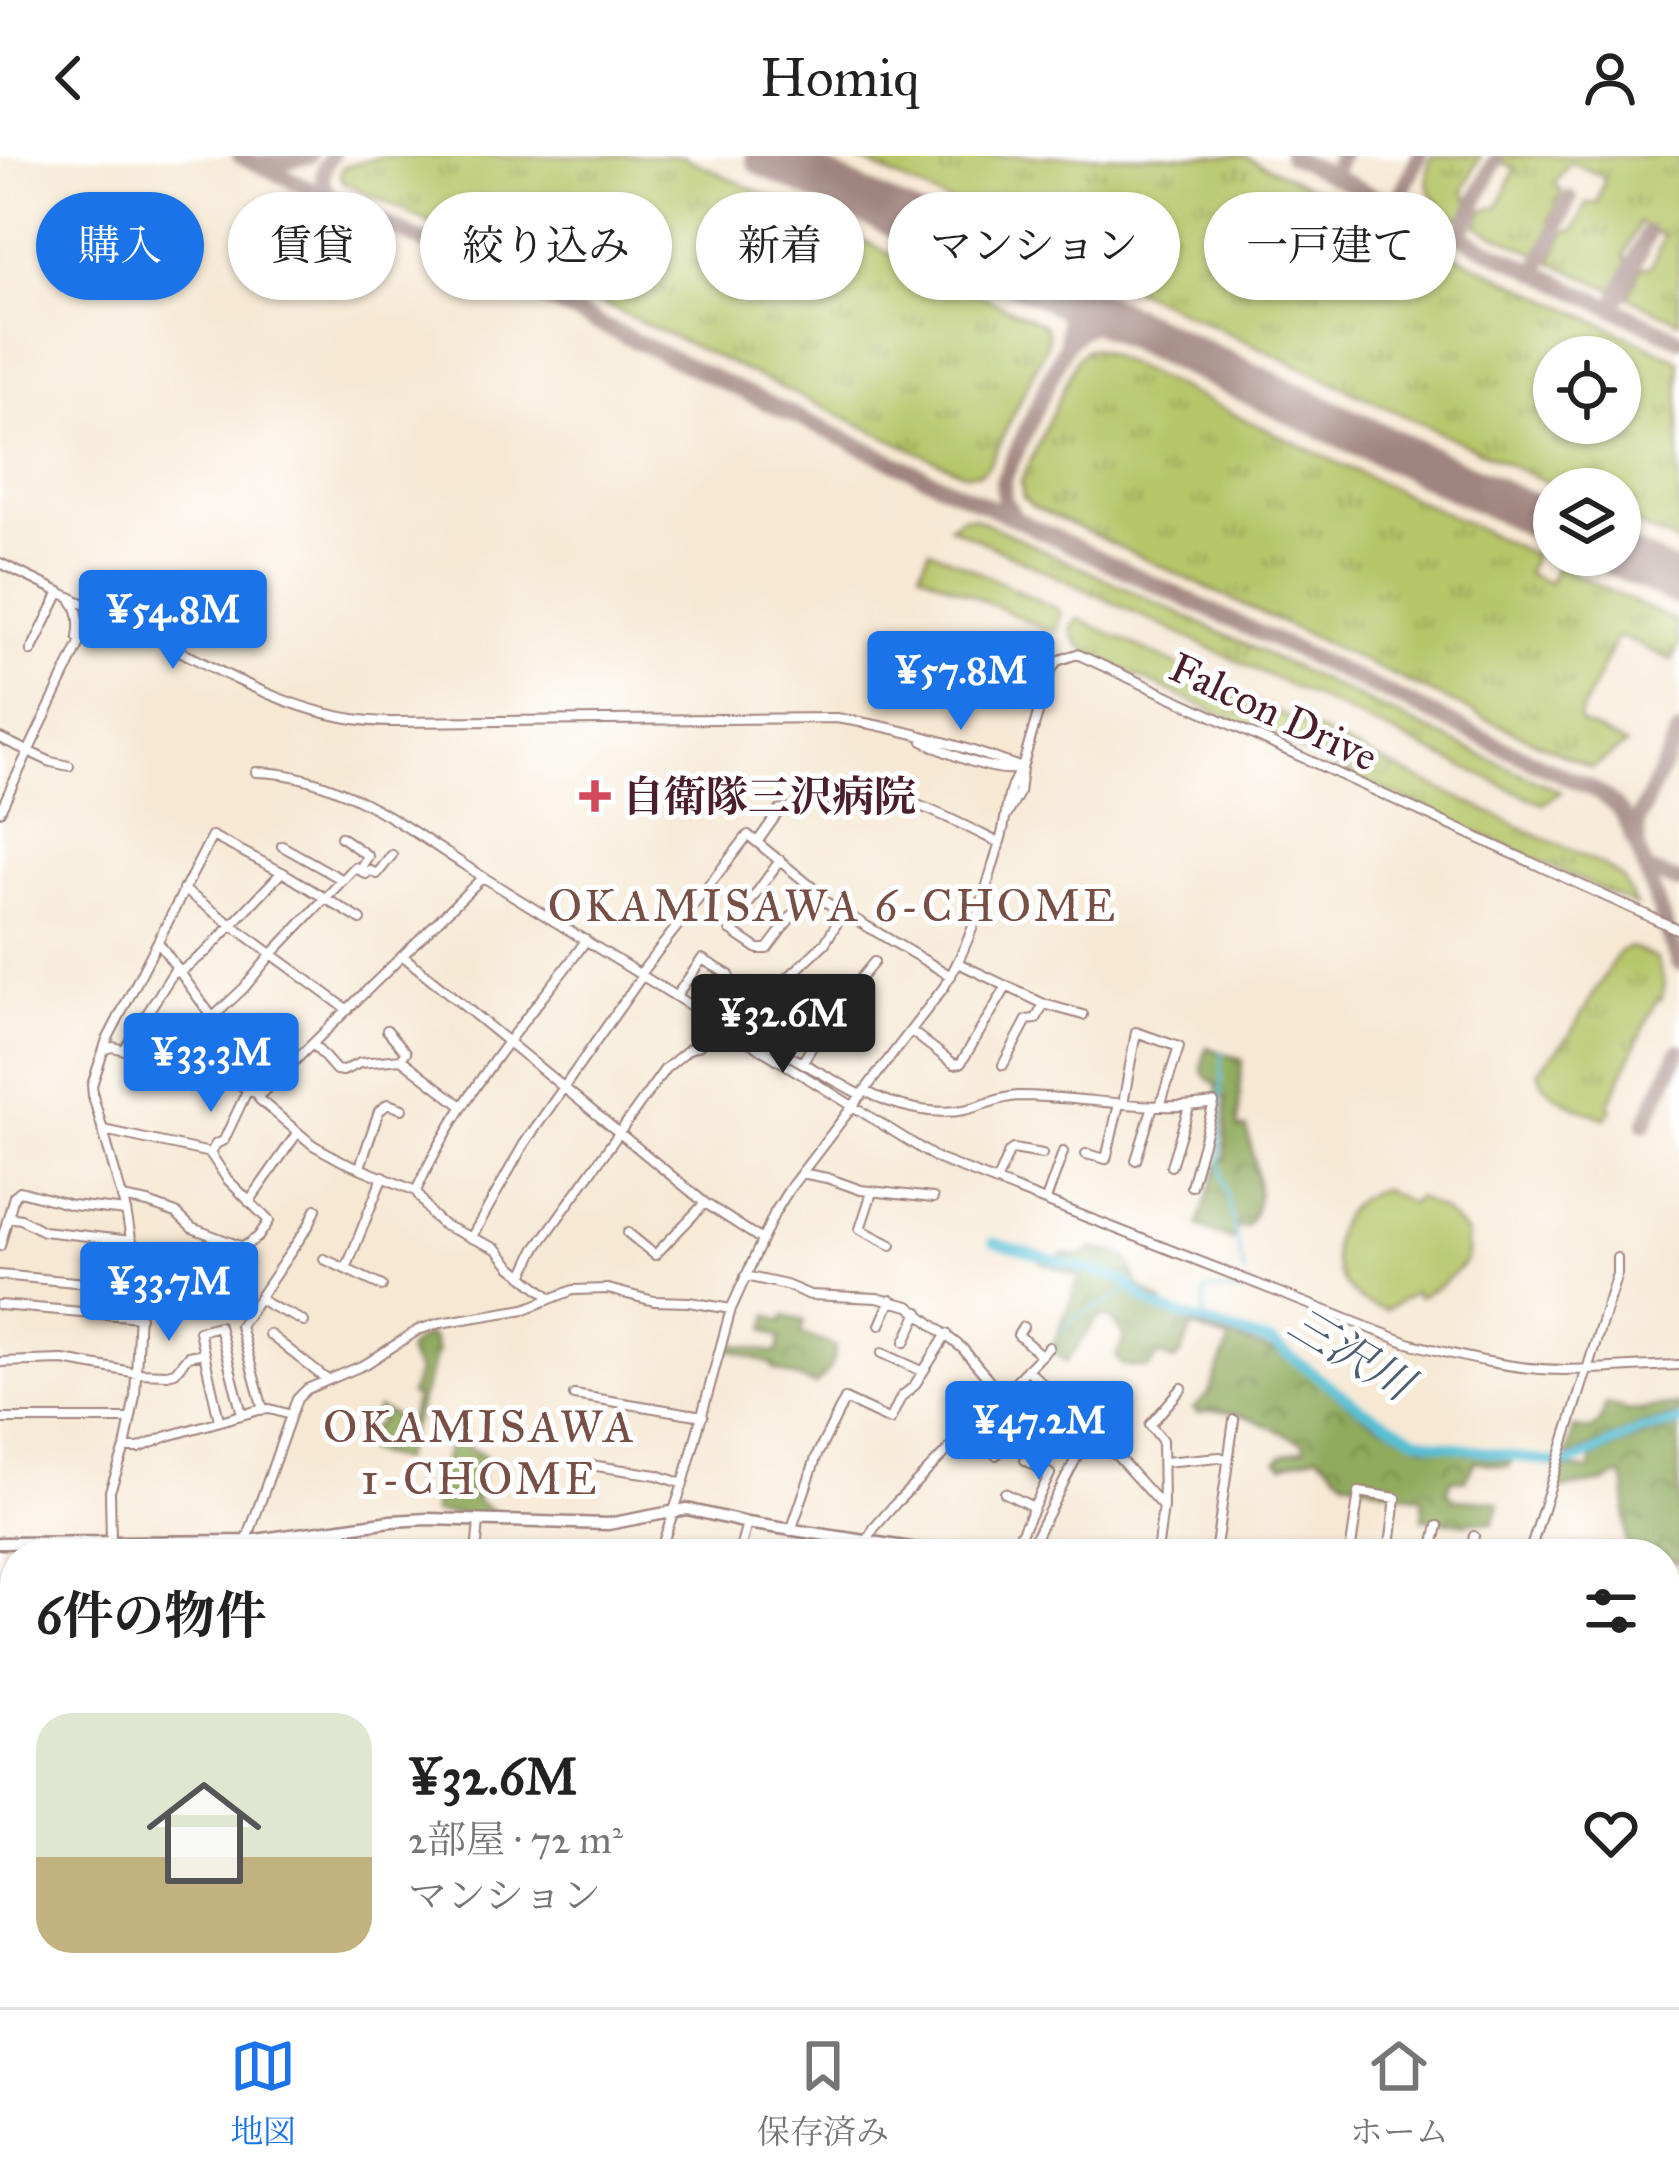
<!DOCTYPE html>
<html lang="ja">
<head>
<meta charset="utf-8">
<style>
  :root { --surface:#fff; --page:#f6f6f6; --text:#222; --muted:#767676; --line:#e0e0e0; --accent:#1a73e8 }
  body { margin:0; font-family:"IM FELL Great Primer","Noto Serif JP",serif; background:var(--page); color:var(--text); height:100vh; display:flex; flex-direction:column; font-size:45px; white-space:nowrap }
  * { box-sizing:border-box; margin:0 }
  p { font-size:39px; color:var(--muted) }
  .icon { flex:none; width:66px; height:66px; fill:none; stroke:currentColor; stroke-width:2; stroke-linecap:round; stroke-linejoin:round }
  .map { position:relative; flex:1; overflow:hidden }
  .details { position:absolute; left:0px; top:1383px; width:1680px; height:468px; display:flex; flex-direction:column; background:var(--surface); border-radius:48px 48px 0 0; box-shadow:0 3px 9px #0004 }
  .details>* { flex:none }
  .banner { position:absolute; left:36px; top:36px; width:1608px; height:108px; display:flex; gap:24px }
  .buttons { position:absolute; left:1533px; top:180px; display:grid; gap:24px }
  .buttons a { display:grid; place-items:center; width:108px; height:108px; border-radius:50%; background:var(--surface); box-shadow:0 3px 9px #0004; font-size:60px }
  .price { position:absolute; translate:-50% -102px; padding:0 27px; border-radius:12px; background:var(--accent); color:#fff; font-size:39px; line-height:78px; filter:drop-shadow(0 3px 6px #0008) }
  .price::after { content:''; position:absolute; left:50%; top:72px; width:36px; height:27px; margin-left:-18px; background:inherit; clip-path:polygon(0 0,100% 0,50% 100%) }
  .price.current { background:#222; color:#fff }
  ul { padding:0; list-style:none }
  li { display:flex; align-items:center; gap:36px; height:300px; padding:0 36px }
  li span { display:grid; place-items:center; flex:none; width:336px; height:240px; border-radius:36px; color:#555 }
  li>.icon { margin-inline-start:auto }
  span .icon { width:144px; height:144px; fill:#fffc; stroke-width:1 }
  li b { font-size:51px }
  h2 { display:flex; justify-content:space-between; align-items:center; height:144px; padding:0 36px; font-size:51px }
  .pill { padding:0 42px; border-radius:54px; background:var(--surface); box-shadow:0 3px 9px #0004; font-size:42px; line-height:108px }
  .pill.current { background:var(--accent); color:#fff }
  header { display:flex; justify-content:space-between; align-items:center; height:156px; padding:0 36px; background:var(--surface); font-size:54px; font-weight:600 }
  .tabs { display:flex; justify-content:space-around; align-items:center; height:168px; border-top:3px solid var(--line); background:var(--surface); font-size:33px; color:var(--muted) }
  .tabs a { display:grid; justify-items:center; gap:6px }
  .tabs .current { color:var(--accent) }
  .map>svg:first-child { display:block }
  .grass { fill:url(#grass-tufts); stroke:#80724a; stroke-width:3; fill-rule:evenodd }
  .forest { fill:url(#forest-crowns); stroke:#6d6544; stroke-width:3 }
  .garden { fill:#b6c669; stroke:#80724a; stroke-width:3 }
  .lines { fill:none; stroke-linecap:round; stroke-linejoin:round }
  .stream { stroke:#57bfd4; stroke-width:3 }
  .river { stroke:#57bfd4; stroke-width:10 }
  .taxiway { stroke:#a0847f; stroke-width:16 }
  .runway { stroke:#a0847f; stroke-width:42 }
  .minor-casing { stroke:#a0847f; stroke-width:12 }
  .major-casing { stroke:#a0847f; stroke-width:15 }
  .minor { stroke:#fff; stroke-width:8 }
  .major { stroke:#fff; stroke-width:10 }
  .poi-dot { fill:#d1495b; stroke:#fff; stroke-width:4.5 }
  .labels { text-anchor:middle; stroke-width:10; stroke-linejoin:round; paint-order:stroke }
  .street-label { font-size:42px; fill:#4a1f2b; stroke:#fff }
  .poi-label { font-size:42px; font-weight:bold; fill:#4a1f2b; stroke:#fff; text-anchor:start }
  .neighbourhood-label { font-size:45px; letter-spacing:3px; fill:#784f45; stroke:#fff }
  .water-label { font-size:45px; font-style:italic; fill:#4f5f6f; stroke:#fff }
</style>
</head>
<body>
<header><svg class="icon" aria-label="back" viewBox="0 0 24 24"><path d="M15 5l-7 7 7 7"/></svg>Homiq<svg class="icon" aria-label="person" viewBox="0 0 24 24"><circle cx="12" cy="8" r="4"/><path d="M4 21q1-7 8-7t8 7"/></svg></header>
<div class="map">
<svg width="1679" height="1851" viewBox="0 0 1679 1851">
  <defs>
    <pattern id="grass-tufts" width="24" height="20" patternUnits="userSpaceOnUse" patternTransform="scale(3)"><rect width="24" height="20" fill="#b6c669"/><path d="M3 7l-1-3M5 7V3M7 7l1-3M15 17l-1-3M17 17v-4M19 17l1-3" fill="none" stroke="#96a057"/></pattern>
    <pattern id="forest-crowns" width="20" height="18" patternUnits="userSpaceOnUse" patternTransform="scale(3)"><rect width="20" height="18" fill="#90ab5d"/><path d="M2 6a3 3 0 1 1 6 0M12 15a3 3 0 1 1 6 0" fill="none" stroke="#788b4d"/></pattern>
  </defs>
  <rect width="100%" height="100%" fill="#fff"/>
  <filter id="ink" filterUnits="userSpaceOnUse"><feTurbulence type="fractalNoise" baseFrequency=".00833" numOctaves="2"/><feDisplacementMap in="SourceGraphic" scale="24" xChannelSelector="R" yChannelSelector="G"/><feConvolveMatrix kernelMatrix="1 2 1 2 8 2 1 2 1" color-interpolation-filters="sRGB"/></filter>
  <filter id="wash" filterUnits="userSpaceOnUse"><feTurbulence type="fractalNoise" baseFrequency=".004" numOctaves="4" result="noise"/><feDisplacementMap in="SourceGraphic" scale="48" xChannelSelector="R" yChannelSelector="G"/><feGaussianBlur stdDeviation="2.7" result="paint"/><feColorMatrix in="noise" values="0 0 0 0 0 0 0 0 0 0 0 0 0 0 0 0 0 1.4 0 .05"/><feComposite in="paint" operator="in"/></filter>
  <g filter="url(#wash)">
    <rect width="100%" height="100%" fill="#f6e8d3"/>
    <path class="grass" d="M382,0H682L1044,169L1048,177L1047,188L990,307L980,317H963L343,26L340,19L343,11Z
      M851,0H1244L1679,204V388L1620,361V333H1561ZM1554,201H1620V267H1554Z
      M1431,0H1480L1464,35L1470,47L1463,64C1434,50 1421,34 1431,0Z
      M1490,0H1679V165L1628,141L1641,112L1651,110L1664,80L1639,67L1624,99L1628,107L1616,135L1551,106L1565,76L1575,74L1587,47L1597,48L1605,21L1570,6L1555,27L1562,36L1550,63L1552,72L1539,99L1477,70L1483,54L1498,51L1515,13Z
      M1087,193H1096L1534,399L1527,417L1549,427L1557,410L1674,465L1679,489L1672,504L1621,481L1616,483L1579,561L1581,567L1626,589L1592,612L1032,350L1023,341L1021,326L1077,202Z
      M962,361H973L1561,636L1543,648L949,370Z
      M930,393L1055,452L1061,457L1058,474L1051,476L920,415Z
      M1079,463L1604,710L1623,723L1636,750L1115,510C1098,501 1073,492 1071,471Z
      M1631,791L1657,803L1665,829L1661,844L1657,843L1608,950L1612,952L1606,963C1582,952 1544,944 1538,915L1568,881L1619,796Z"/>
    <path class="forest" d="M1207,891L1242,904L1238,972H1247C1253,1003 1269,1047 1244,1072L1237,1071L1232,1084L1198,1070L1218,1009L1226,1002V941H1217V929C1197,917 1202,911 1207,891Z
      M1093,1092L1117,1097L1128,1102L1137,1129L1163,1147L1161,1157L1284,1199L1367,1262L1423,1289L1511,1305L1508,1311L1475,1305L1465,1324L1452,1323L1447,1335L1454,1343L1493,1345L1499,1348L1493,1367L1472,1365L1467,1368L1423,1363V1342L1345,1323L1318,1298L1283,1309L1277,1304L1282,1299L1305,1292V1287C1273,1274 1235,1247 1199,1257L1193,1253L1208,1239L1230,1185L1192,1171L1181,1199L1174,1205L1160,1199L1148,1212L1122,1209L1116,1201L1125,1180L1111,1162L1099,1160L1066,1206L1052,1193L1080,1121L1041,1105L1042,1101L1058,1106L1062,1098C1076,1101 1083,1103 1093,1092Z
      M769,1159L782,1166L785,1160L804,1165L801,1178L835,1190C835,1206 827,1219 815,1229L773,1213L774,1209L729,1193L730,1187L774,1197L778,1195L781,1182L765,1174Z
      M430,1180L434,1185L437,1196L401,1304L369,1296L359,1289L360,1284L381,1264L374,1258L378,1252L408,1266L416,1241L410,1239L418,1216L407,1197C411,1187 419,1182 430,1180Z
      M1606,1248L1628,1255L1679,1249V1259L1642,1269L1566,1303L1574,1272L1591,1274L1600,1266Z
      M460,1267L464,1269L465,1287L470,1293L484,1299L476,1345L495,1356L492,1360L433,1357C433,1329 447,1293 460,1267Z
      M1679,1270V1407L1665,1402V1398H1654L1626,1388V1331L1622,1319L1606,1326L1554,1334L1562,1312L1591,1314L1593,1301L1638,1282Z"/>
    <path class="garden" d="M1383,1033L1411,1048L1416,1041L1443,1055L1467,1078V1104L1441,1129L1418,1141L1414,1136L1386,1154C1318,1141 1316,1049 1383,1033Z"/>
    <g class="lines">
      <path class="stream" d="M1222,895L1221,1011L1244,1118
        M1205,1169L1204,1140L1207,1135C1219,1131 1229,1138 1241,1136L1247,1129
        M1061,1176L1075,1162L1135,1133"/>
      <path class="river" d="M993,1086L1123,1124L1154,1151L1272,1187L1361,1252L1414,1281L1438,1288L1561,1308L1573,1306L1639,1275L1679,1266"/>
      <path class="taxiway" d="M240,0L1590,632C1622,649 1626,662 1638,694
        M331,0C320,14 321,29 332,42
        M1290,0L1679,183
        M262,7L283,6L309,0
        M1331,20L1340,0
        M1395,50L1419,0
        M1460,81L1495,5
        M1536,117L1570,43
        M1045,131C1068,147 1070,166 1065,192
        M1613,152L1648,77
        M1014,361L1004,343L1003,325L1064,192C1077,173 1096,162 1120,166
        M1679,577L1637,666L1638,694L1679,807
        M1645,714L1679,726
        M1645,968L1679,895"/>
      <path class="runway" d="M766,0L1554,370
        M1615,399L1679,429"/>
    </g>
  </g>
  <g filter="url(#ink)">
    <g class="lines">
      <defs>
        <path id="minor" d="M0,407C53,433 106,458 158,484C232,521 307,566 392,566L836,562C899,571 962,590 1022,612
          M72,445C80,455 80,470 78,482
          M31,495L60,436
          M0,582L51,606L69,610
          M923,585C946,597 997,619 1022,612
          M256,616C341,617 413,677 483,721
          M0,655L96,453
          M1007,659L1019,637L1022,612L1050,516L1057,505L1077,498L1679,774
          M341,681L368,700L359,714
          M758,685L780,654C808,648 836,640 865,638C903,636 965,670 999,687
          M282,690L343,724
          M780,704L730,774L758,793H767L813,732
          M183,733L348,854
          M158,786L265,934
          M403,800L705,1047L762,1084
          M958,807L1044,848L1083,859
          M179,817L207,795L282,716
          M640,818L748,679L813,732L824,745L951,820
          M676,840L702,803L729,819
          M809,852L818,837L838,850
          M211,863L244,832L271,799L355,711L366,718L369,714L377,718L392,699
          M726,865L861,939
          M723,870L746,837L762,846L825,787L843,757
          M387,874L406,896L401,903
          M911,875L954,908L961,907L1007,830
          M313,888L336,914L343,915L360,907L401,903L462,950
          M104,893L106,886L212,680L282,716L361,764
          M124,894L176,812
          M803,905L838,850L874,806
          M1003,909L1027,864L1036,863L1044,848
          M865,935C893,950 933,960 964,954C983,950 999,941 1018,940C1084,940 1149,957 1214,947L1191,1030
          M257,938L260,944L313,989L342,1005L416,1035L431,1058L443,1069L497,1093L511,1110L551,1142
          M1123,948L1136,876L1179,891L1160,950
          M104,974L210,997L227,1023L269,1065L258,1081L243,1091L192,1072L176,1057L148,1047L122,1042
          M210,997L216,988L224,984L248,933
          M1086,998L1106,1003L1119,948
          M1136,1004L1153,950
          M1171,1010L1189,951
          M360,1011L379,955L388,948L402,953
          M801,1017L827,1022L861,1034L933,1042
          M997,1024L1009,996L1013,993L1042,998
          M416,1035C446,969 489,909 534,852C552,829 570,808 586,784
          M872,1036L860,1073L891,1089
          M1046,1044L1063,996
          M249,1046L298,976
          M8,1061L21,1063L43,1075L132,1085
          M628,1077L655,1099L705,1047
          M471,1082L524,988L642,820
          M0,1090L14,1040L20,1035L72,1049L126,1055
          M324,1103L382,1130
          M346,1113L383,1020
          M0,1119L140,1132
          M523,1120L535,1094L665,913L689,893L700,889L715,865
          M745,1120L786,1129L810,1139L877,1142L909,1150L962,1192L1002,1239L1117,1300L1163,1351L1157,1397
          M259,1142C273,1154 289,1156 304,1166
          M0,1149L140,1161
          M880,1169L891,1144
          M1023,1171L1018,1179L1041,1199
          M269,1178L326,1223
          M905,1186L919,1156
          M882,1197L922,1215
          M0,1206L63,1204L138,1217L167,1218L175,1216L188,1200L204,1197
          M1027,1213L1057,1242
          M574,1239L703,1260
          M263,1253L240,1170L309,1069L316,1053
          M0,1263H130
          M219,1264L199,1175L219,1170L242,1258
          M125,1292H139L168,1280L259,1254L270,1253L291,1259L297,1243L307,1233L366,1208L418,1174L440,1167L525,1153L573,1134L608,1133L654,1145L689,1146L731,1153
          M996,1299L1037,1256
          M1164,1306L1220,1301L1227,1304
          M590,1309L657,1319L683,1328
          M1005,1337L1033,1351
          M1163,1350L1162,1284L1150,1269L1182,1232
          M791,1375L817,1299L845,1243L890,1264L901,1241L914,1230L947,1178
          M867,1385L874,1372L895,1348L1049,1191
          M111,1386L110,1335L125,1292L135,1240L140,1132L126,1055L93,940L92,929L104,893L113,891L227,920L251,936L262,937L483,721L938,1003L1408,1187C1459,1200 1512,1214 1566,1214C1603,1213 1641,1210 1679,1209
          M349,1390L464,1398
          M1031,1390L1086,1283
          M1014,1392L1050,1318L1025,1304
          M242,1398L291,1259
          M476,1398L479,1365
          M659,1398L683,1328L731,1153L775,1056L790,1032L944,831C972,785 986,734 1001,682C1008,658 1005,633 1022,612
          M739,1398L747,1367
          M1215,1398L1234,1264
          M1350,1398L1359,1336L1396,1342L1389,1398
          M1431,1398L1438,1370
          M1470,1398L1474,1380
          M1529,1398L1617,1118V1102
          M0,1440H15
          M1667,1504L1679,1491
          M0,1506H15
          M0,1572H15
          M1665,1591L1679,1556
          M0,1644H15
          M0,1662L15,1688
          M1665,1675L1679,1641
          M1665,1741L1679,1743
          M1665,1753L1679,1758
          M0,1785L15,1776
          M0,1795L15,1816
          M30,1836L40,1851
          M234,1836L268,1851
          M380,1836V1841L415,1851
          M577,1836L625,1851
          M780,1836L837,1851
          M1011,1836L1054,1848L1067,1846
          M1040,1836L1086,1851
          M1228,1836L1276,1851
          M1303,1836L1319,1837
          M1372,1836V1838
          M70,1851L84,1836
          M166,1851L182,1847L202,1851
          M324,1851L330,1836
          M446,1851L449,1836
          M533,1851L535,1836
          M583,1851L585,1839
          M698,1851L702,1836
          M760,1851L765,1836
          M906,1851L910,1836
          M1434,1851L1435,1836
          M1638,1851L1641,1836"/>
        <path id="major" d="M0,1387L249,1385L391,1365L428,1363L608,1368L687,1353L747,1367L931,1395H982L1056,1390L1174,1398
          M1665,1504L1679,1509"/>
      </defs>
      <use href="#minor" class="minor-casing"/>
      <use href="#major" class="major-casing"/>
      <use href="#minor" class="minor"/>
      <use href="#major" class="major"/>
    </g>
  </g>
  <path class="poi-dot" d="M589 622h12v12h12v12h-12v12h-12v-12h-12v-12h12z"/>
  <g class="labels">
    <g class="street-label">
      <text transform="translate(1274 555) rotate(25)" y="15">Falcon Drive</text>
    </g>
    <g class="poi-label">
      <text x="622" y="655">自衛隊三沢病院</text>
    </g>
    <g class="neighbourhood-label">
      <text x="833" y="765">OKAMISAWA 6-CHOME</text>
      <text x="480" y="1286">OKAMISAWA<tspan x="480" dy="52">1-CHOME</tspan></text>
    </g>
    <g class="water-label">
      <text transform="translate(1351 1197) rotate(31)" y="16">三沢川</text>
    </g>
  </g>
</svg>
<div class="buttons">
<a><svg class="icon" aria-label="locate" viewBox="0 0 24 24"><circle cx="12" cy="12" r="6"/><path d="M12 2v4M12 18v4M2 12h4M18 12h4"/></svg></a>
<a><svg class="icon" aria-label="layers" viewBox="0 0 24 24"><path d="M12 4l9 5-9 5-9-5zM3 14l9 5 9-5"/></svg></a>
</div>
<b class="price" style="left:173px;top:516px">¥54.8M</b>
<b class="price" style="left:961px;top:577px">¥57.8M</b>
<b class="price current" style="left:783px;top:920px">¥32.6M</b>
<b class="price" style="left:211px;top:959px">¥33.3M</b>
<b class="price" style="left:169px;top:1188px">¥33.7M</b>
<b class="price" style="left:1039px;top:1327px">¥47.2M</b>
<div class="banner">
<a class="pill current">購入</a>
<a class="pill">賃貸</a>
<a class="pill">絞り込み</a>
<a class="pill">新着</a>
<a class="pill">マンション</a>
<a class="pill">一戸建て</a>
</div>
<section class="details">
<h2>6件の物件<svg class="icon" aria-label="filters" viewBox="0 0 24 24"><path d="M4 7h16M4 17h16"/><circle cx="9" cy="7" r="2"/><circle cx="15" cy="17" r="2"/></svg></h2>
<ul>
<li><span style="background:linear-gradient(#dfe7d0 60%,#c2b280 0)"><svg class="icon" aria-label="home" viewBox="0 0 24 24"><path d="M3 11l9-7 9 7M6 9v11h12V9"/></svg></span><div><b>¥32.6M</b><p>2部屋 · 72 m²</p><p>マンション</p></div><svg class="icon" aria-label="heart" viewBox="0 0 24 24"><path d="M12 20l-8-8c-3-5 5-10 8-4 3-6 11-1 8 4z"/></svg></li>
</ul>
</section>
</div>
<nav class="tabs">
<a class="current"><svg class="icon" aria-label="map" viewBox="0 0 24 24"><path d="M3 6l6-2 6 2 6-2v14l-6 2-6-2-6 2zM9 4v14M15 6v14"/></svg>地図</a>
<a><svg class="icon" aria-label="saved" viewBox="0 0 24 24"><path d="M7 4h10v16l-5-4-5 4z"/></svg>保存済み</a>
<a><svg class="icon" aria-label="home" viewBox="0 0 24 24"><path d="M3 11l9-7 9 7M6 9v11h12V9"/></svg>ホーム</a>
</nav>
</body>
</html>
